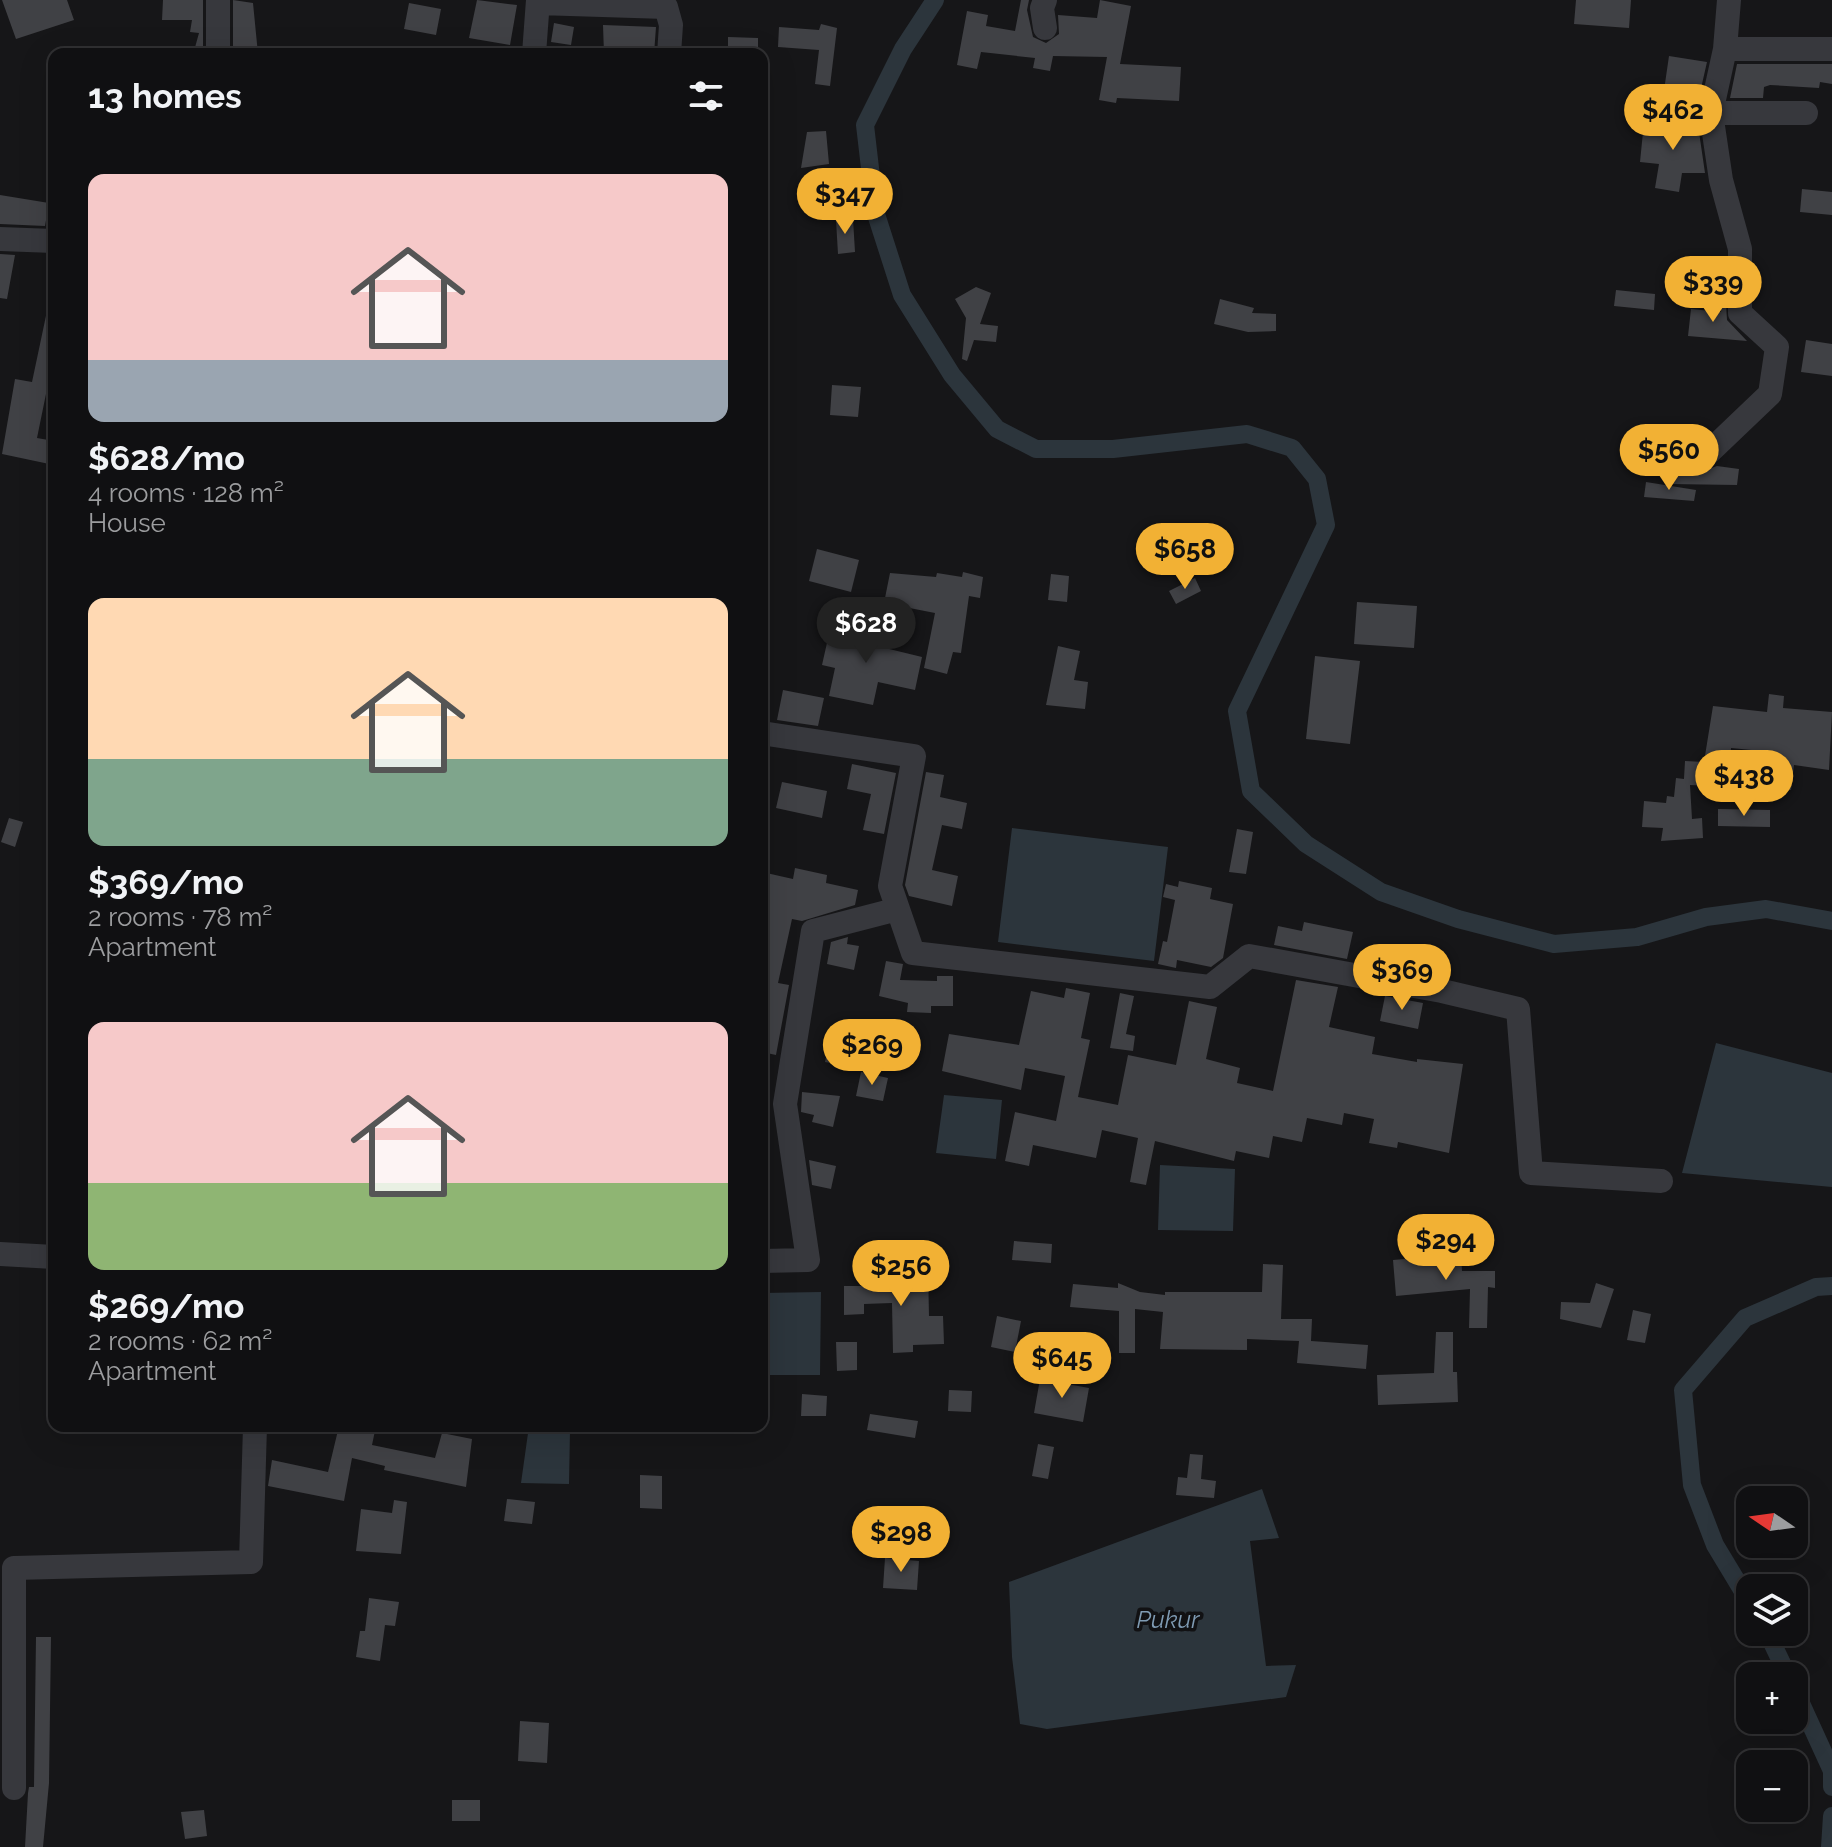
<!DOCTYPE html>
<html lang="en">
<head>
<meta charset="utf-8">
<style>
  :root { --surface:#101012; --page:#1e1e20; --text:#f1f3f6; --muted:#9c9d9f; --line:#303032; --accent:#f2b134 }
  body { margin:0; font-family:Raleway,sans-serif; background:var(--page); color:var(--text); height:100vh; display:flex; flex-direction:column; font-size:30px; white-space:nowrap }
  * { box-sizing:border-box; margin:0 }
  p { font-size:26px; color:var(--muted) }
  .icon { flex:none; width:44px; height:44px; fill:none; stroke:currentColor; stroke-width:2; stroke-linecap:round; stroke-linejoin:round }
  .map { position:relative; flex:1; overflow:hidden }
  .drawer { position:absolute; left:48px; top:48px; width:720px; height:1384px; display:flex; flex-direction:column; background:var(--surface); border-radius:16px; box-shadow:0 8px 32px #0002,0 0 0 2px var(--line) }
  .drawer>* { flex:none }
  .needle { width:52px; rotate:283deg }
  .controls { position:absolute; left:1736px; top:1486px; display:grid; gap:16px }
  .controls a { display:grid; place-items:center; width:72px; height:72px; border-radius:16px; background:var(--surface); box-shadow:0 8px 32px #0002,0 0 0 2px var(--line); font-size:40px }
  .price { position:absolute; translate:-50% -68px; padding:0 18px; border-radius:28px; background:var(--accent); color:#111; font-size:26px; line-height:52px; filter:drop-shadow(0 2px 4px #0008) }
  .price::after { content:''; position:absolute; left:50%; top:48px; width:24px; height:18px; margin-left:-12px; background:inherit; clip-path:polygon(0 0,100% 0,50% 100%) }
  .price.active { background:#222; color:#fff }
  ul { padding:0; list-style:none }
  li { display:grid; align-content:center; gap:16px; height:424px; padding:0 40px }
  li span { display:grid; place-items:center; height:248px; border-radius:16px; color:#555 }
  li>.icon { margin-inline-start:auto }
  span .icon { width:144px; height:144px; fill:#fffc; stroke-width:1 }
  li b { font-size:34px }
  h2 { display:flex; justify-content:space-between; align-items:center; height:96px; padding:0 40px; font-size:34px }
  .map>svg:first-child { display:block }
  .water { fill:#2c353c }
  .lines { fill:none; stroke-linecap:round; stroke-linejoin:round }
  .canal { stroke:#2c353c; stroke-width:18 }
  .building { fill:#404145 }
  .minor { stroke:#37383d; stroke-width:24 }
  .labels { text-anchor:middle; stroke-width:7; stroke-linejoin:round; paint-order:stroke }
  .water-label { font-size:24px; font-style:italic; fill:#7f9bb3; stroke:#111113 }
</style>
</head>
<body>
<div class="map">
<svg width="1832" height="1847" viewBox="0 0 1832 1847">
  <rect width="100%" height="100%" fill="#161618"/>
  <path class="water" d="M1012,828L1168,847L1154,961L998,942Z
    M1716,1043L1832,1073V1187L1682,1173Z
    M944,1095L1002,1100L996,1159L936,1153Z
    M1160,1165L1235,1169L1233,1231L1158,1230Z
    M821,1292L820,1375H762V1293Z
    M529,1426L570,1431L569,1484L521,1483Z
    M1262,1489L1279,1538L1250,1541L1266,1666L1296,1665L1286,1697L1047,1729L1020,1724L1012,1657L1009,1582Z"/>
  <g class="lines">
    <path class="canal" d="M935,0L903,49L865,125L875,211L902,295L952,375L997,429L1036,449H1113L1247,434L1292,448L1317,479L1326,525L1237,711L1251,791L1306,844L1381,892L1458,919L1554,944L1637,937L1706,917L1766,909L1832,921
      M1750,1603L1715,1545L1692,1485L1683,1390L1745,1318L1816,1287L1832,1286
      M1767,1632L1788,1676
      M1794,1688L1832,1771V1787
      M1830,1847L1832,1816"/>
  </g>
  <path class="building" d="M2,0H67L74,20L16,39Z
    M163,0H203V53L194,51L199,33L190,32L192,20H162Z
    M233,0L253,3L258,54L233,49Z
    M477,0L517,5L510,45L469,38Z
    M1021,0H1029L1027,10L1033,37L1046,43L1059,34L1058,15L1097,18L1100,0L1131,6L1120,64L1181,67L1179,101L1117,98L1116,103L1099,100L1107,57L1053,56L1050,71L1033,68L1035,58L981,52L977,69L957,65L967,11L988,15L986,26L1015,31Z
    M1576,0H1631L1629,28L1574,24Z
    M409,3L441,9L436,35L404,29Z
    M554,23L574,27L571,45L551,42Z
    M821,24L837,28L830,86L815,84L819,50L778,47L779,27L819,30Z
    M603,25L656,27L654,54H604Z
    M728,37L758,38V54H728Z
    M1669,56L1707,62L1697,106L1662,104Z
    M1737,64H1832V84L1820,82L1819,88L1770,85L1764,87L1763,98H1730Z
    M1661,115L1697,126L1699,132L1705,173H1682L1679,192L1655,188L1659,164L1640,162L1643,132L1660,133Z
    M826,131L829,164L801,168L807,132Z
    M1802,189L1832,192V215L1800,212Z
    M0,195L49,203L45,226L0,224Z
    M853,219L855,252L838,254L836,220Z
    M0,254L15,255L7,299L0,298Z
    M976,287L991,293L980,324L998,326L996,342L974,340L967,361L962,359L966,318L955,299Z
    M1722,288H1725L1727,320L1747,341L1688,336L1691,309L1721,312Z
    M1616,290L1655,294L1654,310L1614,306Z
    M1220,299L1254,308L1252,313L1276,314V331L1248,332L1214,324Z
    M47,311L54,312V390L47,389L37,438L54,441V465L2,454L15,379L32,382Z
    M1806,340L1832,344V376L1801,372Z
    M832,385L861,387L858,417L830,415Z
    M1690,432L1706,435L1690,452L1693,467L1701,472L1717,466L1739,469L1737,485L1670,484L1672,461L1685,462Z
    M1646,482L1696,490L1694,501L1644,497Z
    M817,549L859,560L851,592L809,581Z
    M963,572L983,577L980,598L969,596L961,653L953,652L947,674L924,668L935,613L884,603L890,573L936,577L937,573L962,577Z
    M1051,574L1069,576L1067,602L1048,600Z
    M1195,578L1201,591L1176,604L1169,591Z
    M1357,602L1417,606L1414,648L1354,644Z
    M831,625L883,637L881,647L922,657L915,690L878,682L873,705L829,696L835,668L822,665Z
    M1058,646L1080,651L1074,680L1088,682L1085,709L1046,705Z
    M1315,656L1360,661L1350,744L1306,739Z
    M783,690L824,698L818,726L777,720Z
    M1769,694L1784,696L1783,708L1832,712L1829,770L1794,765L1791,790L1768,788L1772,752L1731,748L1729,787L1690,785L1692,819L1702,818L1703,838L1661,841L1663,828L1642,827L1644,801L1666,803L1667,796L1674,797L1676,778L1684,779L1685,761L1704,762L1713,706L1767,712Z
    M852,764L896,773L884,834L863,830L871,794L847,789Z
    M926,772L944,775L940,797L967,803L962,829L942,825L932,870L958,876L952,906L909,896L905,885Z
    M782,782L827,791L822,818L776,808Z
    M1718,809L1770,810V827L1718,826Z
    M9,818L23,822L15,847L1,842Z
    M1237,829L1253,832L1246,874L1229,872Z
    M795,868L827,875L826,883L858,890L855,905L802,921L792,919L778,983L789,985L776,1055L762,1052V872L793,879Z
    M1179,881L1212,888L1210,899L1233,904L1223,958L1211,967L1177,960L1176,968L1158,964L1163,941L1167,942L1175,900L1163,897L1166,884L1178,887Z
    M1304,922L1353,932L1347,959L1274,945L1278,926L1302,931Z
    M848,937L847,944L859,946L854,970L827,964L831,942Z
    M886,961L903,964L900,980L937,981V976H953V1006H931V1013L907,1012L908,1003L879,996Z
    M1296,980L1338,987L1329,1027L1375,1037L1372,1054L1417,1062V1059L1463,1064L1449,1153L1398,1142L1397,1148L1369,1143L1374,1119L1344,1113L1342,1125L1307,1118L1302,1142L1273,1136L1269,1158L1236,1151L1234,1161L1155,1141L1146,1185L1130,1182L1138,1138L1102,1130L1096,1158L1033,1145L1029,1166L1005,1161L1015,1112L1056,1121L1065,1076L1025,1068L1021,1090L942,1071L949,1034L1019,1045L1031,991L1064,998L1066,988L1090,993L1081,1038L1090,1040L1078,1097L1118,1105L1128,1055L1176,1065L1189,1001L1217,1007L1206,1059L1240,1068L1237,1083L1273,1091Z
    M1120,993L1134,996L1126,1034L1135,1036L1133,1051L1110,1048Z
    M1385,996L1423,1003L1418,1029L1380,1021Z
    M830,1038L857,1044L852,1067L825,1062Z
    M861,1072L888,1078L883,1101L856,1096Z
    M802,1092L840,1096L833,1127L812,1122L814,1115L801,1112Z
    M809,1160L836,1166L831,1189L812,1185Z
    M1014,1241L1052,1244L1051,1263L1012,1260Z
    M1461,1254L1462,1271H1495V1288L1488,1287L1487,1328H1469L1470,1289L1396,1296L1393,1260Z
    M1263,1264L1283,1265L1281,1319H1312L1311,1341L1368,1345L1366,1369L1297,1363L1299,1341L1247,1339V1350L1160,1349L1163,1312L1135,1309V1353H1119V1311L1070,1307L1073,1284L1118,1288V1283L1140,1292L1165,1295V1292H1262Z
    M928,1268L929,1316H943L944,1344L913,1345V1352L893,1353L892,1303L864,1304V1314L844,1315V1286H876L875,1275H908V1269Z
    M1596,1283L1614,1289L1601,1328L1560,1319L1561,1302L1590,1303Z
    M1633,1310L1651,1314L1645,1343L1627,1340Z
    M997,1316L1021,1321L1015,1352L991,1347Z
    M1436,1332H1453V1372H1457L1458,1402L1378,1405L1377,1375L1434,1373Z
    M836,1342H857V1370L837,1371Z
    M1040,1379L1089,1388L1083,1422L1034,1413Z
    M949,1390L972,1391L971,1412L948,1411Z
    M802,1394L827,1396L826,1416H801Z
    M870,1414L918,1421L915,1438L867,1430Z
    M339,1426H376L372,1445L435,1458L442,1433L472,1439L466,1487L384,1470L385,1466L352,1458L344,1501L268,1486L272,1460L328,1472Z
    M1038,1444L1054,1447L1048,1479L1032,1476Z
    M1190,1454L1203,1455L1201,1479L1216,1481L1214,1498L1176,1495L1178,1477L1187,1478Z
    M640,1475L662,1476V1509L640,1508Z
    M507,1499L535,1502L532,1524L504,1521Z
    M394,1500L407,1502L401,1554L356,1551L361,1509L392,1513Z
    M885,1558L919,1561L917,1590L883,1588Z
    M369,1598L399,1602L395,1626L385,1625L380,1661L356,1657L360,1631H365Z
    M36,1637H51L49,1783L43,1847H25L28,1793L29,1787H34Z
    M520,1721L549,1723L547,1763L518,1761Z
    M452,1800H480V1821H452Z
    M204,1810L207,1836L185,1839L181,1812Z"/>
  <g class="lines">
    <path class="minor" d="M218,0V54
      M1045,0L1042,8L1045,28
      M538,3L666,7L671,25L669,54
      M1725,49H1832
      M534,54L538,0
      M1711,113H1806
      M0,239L54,241
      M1704,457L1770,394L1777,347L1740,313V249L1721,180L1711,113L1725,49L1729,0
      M762,733L914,756L890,886L913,953L1210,987L1249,956L1442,991L1518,1009L1531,1173L1661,1181
      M0,1254L54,1257
      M762,1261L808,1260L785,1104L813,931L898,909
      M14,1788V1568L251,1562L255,1426"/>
  </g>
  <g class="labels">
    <g class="water-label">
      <text x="1168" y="1628">Pukur</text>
    </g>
  </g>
</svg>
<div class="controls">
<a><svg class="needle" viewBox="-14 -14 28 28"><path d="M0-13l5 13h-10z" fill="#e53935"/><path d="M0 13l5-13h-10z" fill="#9c9d9f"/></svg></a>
<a><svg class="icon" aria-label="layers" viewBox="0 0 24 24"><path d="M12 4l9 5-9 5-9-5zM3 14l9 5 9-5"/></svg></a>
<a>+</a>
<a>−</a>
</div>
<b class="price" style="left:1673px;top:152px">$462</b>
<b class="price" style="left:845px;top:236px">$347</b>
<b class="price" style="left:1713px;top:324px">$339</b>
<b class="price" style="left:1669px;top:492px">$560</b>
<b class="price" style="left:1185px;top:591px">$658</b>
<b class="price active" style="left:866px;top:665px">$628</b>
<b class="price" style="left:1744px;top:818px">$438</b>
<b class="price" style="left:1402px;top:1012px">$369</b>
<b class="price" style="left:872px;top:1087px">$269</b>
<b class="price" style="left:1446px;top:1282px">$294</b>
<b class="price" style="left:901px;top:1308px">$256</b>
<b class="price" style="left:1062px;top:1400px">$645</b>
<b class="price" style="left:901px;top:1574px">$298</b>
<section class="drawer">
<h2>13 homes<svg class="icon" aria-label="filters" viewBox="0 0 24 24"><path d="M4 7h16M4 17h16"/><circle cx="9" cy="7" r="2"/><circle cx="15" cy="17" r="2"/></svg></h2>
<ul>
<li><span style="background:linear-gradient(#f6c9c9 75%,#9aa5b1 0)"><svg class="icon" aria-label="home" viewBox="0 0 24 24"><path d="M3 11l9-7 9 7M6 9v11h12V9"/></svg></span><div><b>$628/mo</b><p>4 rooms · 128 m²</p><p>House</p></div></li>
<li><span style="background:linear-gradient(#ffd9b3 65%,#7fa58c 0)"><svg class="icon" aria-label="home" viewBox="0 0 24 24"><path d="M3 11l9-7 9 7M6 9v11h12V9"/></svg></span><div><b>$369/mo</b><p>2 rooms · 78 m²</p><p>Apartment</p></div></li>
<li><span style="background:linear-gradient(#f6c9c9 65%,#8fb573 0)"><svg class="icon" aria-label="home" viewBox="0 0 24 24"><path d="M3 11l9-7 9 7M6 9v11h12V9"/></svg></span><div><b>$269/mo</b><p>2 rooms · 62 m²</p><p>Apartment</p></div></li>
</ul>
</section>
</div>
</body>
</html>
